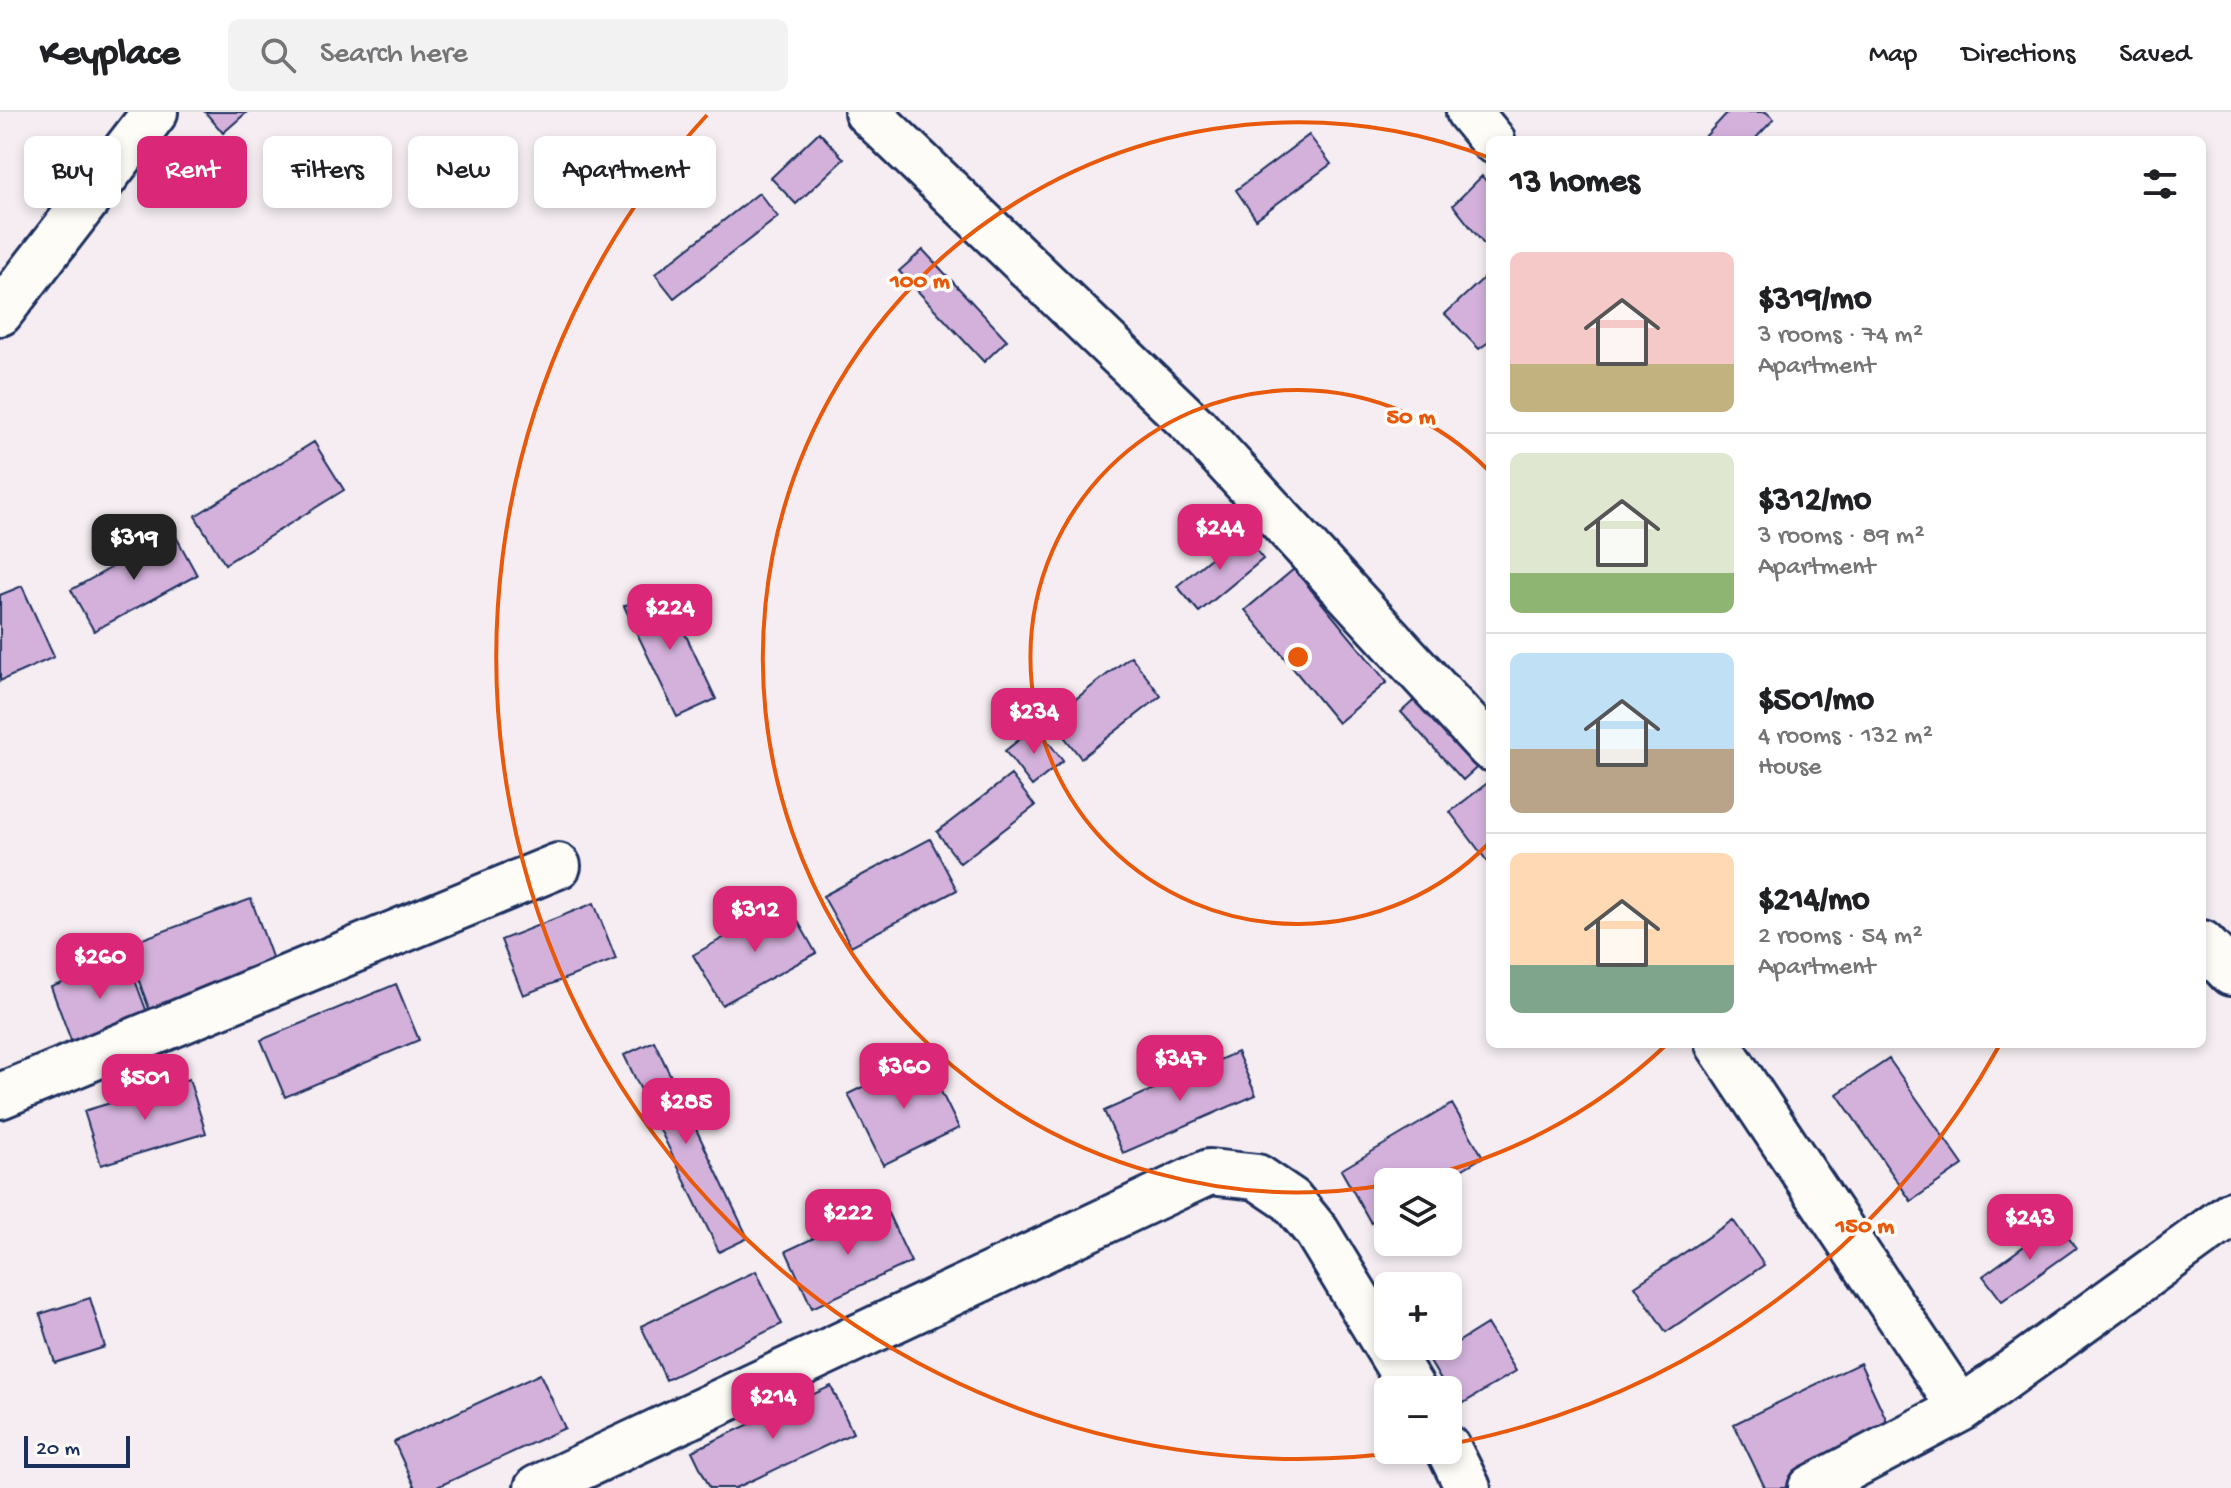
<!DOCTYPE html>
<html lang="en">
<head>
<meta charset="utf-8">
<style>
  :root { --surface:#fff; --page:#f2f2f2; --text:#202124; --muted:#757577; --line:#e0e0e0; --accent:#db2777 }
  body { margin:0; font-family:"Gochi Hand",sans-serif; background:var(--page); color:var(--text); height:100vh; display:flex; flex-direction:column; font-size:30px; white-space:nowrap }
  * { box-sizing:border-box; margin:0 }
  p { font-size:26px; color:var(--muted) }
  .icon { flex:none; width:44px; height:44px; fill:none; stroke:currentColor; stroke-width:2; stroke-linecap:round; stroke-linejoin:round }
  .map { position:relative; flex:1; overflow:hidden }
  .side { position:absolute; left:1486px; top:24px; width:720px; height:912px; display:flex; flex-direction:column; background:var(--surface); border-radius:12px; box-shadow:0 4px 12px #0003 }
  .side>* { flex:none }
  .top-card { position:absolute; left:24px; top:24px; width:760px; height:72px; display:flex; gap:16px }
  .tools { position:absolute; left:1374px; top:1056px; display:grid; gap:16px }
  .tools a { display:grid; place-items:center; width:88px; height:88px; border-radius:12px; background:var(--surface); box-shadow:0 4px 12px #0003; font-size:40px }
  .scale { position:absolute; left:24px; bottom:20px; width:106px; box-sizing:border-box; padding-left:8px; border:4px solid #1b2f5e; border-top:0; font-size:22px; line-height:28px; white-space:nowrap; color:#1b2f5e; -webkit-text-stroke:6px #fdfcf7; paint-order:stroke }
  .price { position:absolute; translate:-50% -68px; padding:0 18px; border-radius:16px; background:var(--accent); color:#fff; font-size:26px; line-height:52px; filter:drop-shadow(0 2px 4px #0008) }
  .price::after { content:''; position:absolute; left:50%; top:48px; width:24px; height:18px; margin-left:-12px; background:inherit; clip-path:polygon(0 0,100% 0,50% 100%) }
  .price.selected { background:#222; color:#fff }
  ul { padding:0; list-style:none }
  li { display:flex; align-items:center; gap:24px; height:200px; padding:0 24px }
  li+li { border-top:2px solid var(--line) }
  li span { display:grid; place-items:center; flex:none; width:224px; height:160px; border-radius:12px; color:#555 }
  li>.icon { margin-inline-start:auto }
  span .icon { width:96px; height:96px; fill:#fffc; stroke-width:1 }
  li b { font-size:34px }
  h2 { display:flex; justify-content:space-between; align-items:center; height:96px; padding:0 24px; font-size:34px }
  .tag { padding:0 28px; border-radius:12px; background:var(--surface); box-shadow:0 4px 12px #0003; font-size:28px; line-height:72px }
  .tag.selected { background:var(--accent); color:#fff }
  header { display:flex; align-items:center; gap:48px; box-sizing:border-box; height:112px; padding:0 40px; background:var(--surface); border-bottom:2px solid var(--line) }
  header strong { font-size:38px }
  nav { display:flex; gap:44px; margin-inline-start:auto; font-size:28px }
  .search { width:560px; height:72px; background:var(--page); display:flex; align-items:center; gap:20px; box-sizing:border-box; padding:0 28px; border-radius:12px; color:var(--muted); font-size:30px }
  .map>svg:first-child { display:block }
  .building { fill:#d3b1db; stroke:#1b2f5e; stroke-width:2 }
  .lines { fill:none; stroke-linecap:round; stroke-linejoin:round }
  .minor-casing { stroke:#1b2f5e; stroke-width:50 }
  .minor { stroke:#fdfcf7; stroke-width:44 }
  .ring { fill:none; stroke:#e8590c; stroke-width:4 }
  .centre { fill:#e8590c; stroke:#fdfcf7; stroke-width:4 }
  .ring-label { font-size:24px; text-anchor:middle; font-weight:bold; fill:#e8590c; stroke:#fdfcf7; stroke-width:7; stroke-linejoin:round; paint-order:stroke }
</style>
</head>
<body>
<header>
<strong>Keyplace</strong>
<div class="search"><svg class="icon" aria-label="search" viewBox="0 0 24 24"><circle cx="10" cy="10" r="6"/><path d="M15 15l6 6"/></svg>Search here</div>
<nav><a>Map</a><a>Directions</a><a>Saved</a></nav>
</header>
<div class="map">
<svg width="2231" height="1376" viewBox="0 0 2231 1376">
  <rect width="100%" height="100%" fill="#f5edf1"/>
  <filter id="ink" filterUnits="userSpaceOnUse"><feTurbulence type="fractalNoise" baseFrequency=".0125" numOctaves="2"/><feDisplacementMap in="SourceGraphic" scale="16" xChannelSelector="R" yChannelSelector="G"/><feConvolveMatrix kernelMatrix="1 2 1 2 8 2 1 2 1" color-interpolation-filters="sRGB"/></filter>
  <g filter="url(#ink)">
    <path class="building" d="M205,0H247L223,21Z
      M1728,0H1766L1774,7L1754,28H1702Z
      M819,20L844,47L796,92L771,66Z
      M1309,23L1331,52L1256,107L1236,78Z
      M1482,64L1490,74V140L1453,93Z
      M759,81L778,105L674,186L655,162Z
      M923,138L1007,228L984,250L899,159Z
      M1490,160V229L1479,237L1445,202Z
      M314,330L344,378L225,452L195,404Z
      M1242,420L1263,447L1199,500L1177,474Z
      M174,421L197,463L94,519L71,478Z
      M1294,457L1387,570L1338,611L1245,498Z
      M22,474L54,545L0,569V483Z
      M663,475L716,587L677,605L624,494Z
      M1131,544L1161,584L1081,646L1050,607Z
      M1421,582L1483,650L1463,668L1401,600Z
      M1036,614L1063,649L1032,674L1005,639Z
      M1011,663L1035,694L960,751L937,720Z
      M1490,669V753L1450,700Z
      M930,727L957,778L851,834L823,784Z
      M251,787L276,856L151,902L126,833Z
      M787,790L816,841L722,893L693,843Z
      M594,791L616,847L523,883L501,828Z
      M127,847L148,903L72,931L51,875Z
      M396,872L419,928L285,985L261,928Z
      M654,929L748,1126L719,1140L624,943Z
      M1237,940L1256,983L1123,1041L1104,999Z
      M924,945L959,1016L883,1053L848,982Z
      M1889,947L1963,1053L1911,1089L1837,982Z
      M189,967L206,1021L101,1053L84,999Z
      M1452,992L1483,1045L1441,1070H1388V1101L1371,1111L1341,1058Z
      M884,1093L911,1150L812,1196L786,1139Z
      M1733,1108L1764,1153L1666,1220L1635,1174Z
      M2057,1110L2076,1136L2002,1189L1983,1164Z
      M756,1159L782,1212L666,1268L641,1214Z
      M90,1186L105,1235L55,1251L40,1202Z
      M1487,1212L1516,1259L1457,1295L1429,1248Z
      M1860,1251L1894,1324L1784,1376H1765L1734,1312Z
      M540,1262L565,1316L435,1376H415L394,1330Z
      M831,1274L853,1321L736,1376H710L692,1339Z"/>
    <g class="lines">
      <defs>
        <path id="minor" d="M867,0L1195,315L1490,636
          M1469,0L1492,28
          M0,201L155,0
          M2202,831L2231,861
          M1718,932L1961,1297
          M0,984L558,754
          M1448,1336L1468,1376
          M537,1376L1209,1060L1257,1065L1291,1088L1317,1120L1413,1278
          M1811,1376L1961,1297L2231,1102"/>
      </defs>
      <use href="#minor" class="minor-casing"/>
      <use href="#minor" class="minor"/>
    </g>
  </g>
  <g class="ring">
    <path d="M1488 732A267 267 0 1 1 1488 358"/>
    <path d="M1666 933A535 535 0 0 1 1405 1069M1386 1073A535 535 0 1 1 1490 46"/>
    <path d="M1999 934A802 802 0 0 1 1451 1332M1417 1338A802 802 0 0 1 707 3"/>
  </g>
  <circle cx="1298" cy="545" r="12" class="centre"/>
  <g class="ring-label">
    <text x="920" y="175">100 m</text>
    <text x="1411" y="311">50 m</text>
    <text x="1865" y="1120">150 m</text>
  </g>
</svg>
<div class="tools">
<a><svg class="icon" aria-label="layers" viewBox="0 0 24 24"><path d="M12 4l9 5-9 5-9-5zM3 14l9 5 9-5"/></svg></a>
<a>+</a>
<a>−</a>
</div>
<div class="scale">20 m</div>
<b class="price" style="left:1220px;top:460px">$244</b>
<b class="price selected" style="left:134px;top:470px">$319</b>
<b class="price" style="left:670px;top:540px">$224</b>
<b class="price" style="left:1034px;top:644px">$234</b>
<b class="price" style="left:755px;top:842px">$312</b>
<b class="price" style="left:100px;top:889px">$260</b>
<b class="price" style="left:1180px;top:991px">$347</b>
<b class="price" style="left:904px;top:999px">$360</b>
<b class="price" style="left:145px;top:1010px">$501</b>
<b class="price" style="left:686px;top:1034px">$285</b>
<b class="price" style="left:848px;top:1145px">$222</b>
<b class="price" style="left:2030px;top:1150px">$243</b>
<b class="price" style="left:773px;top:1329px">$214</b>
<div class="top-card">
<a class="tag">Buy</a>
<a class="tag selected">Rent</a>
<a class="tag">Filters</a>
<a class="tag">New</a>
<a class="tag">Apartment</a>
</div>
<section class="side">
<h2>13 homes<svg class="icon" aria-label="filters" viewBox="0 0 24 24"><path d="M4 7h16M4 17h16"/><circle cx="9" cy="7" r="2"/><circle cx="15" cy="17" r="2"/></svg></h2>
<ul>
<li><span style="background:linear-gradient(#f6c9c9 70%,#c2b280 0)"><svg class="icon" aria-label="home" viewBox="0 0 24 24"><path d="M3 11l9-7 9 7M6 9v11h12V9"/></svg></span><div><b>$319/mo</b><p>3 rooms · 74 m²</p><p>Apartment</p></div></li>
<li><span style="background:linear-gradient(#dfe7d0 75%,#8fb573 0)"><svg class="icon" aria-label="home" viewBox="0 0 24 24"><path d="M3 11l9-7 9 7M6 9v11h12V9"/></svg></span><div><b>$312/mo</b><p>3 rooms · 89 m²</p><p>Apartment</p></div></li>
<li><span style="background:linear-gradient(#bfe0f5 60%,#b9a48a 0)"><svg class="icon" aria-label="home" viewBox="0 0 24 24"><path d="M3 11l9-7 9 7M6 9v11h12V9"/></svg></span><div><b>$501/mo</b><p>4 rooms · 132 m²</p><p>House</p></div></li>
<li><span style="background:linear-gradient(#ffd9b3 70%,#7fa58c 0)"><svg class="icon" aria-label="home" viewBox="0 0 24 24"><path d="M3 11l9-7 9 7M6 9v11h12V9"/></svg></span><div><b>$214/mo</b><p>2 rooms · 54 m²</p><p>Apartment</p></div></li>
</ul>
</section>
</div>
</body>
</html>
